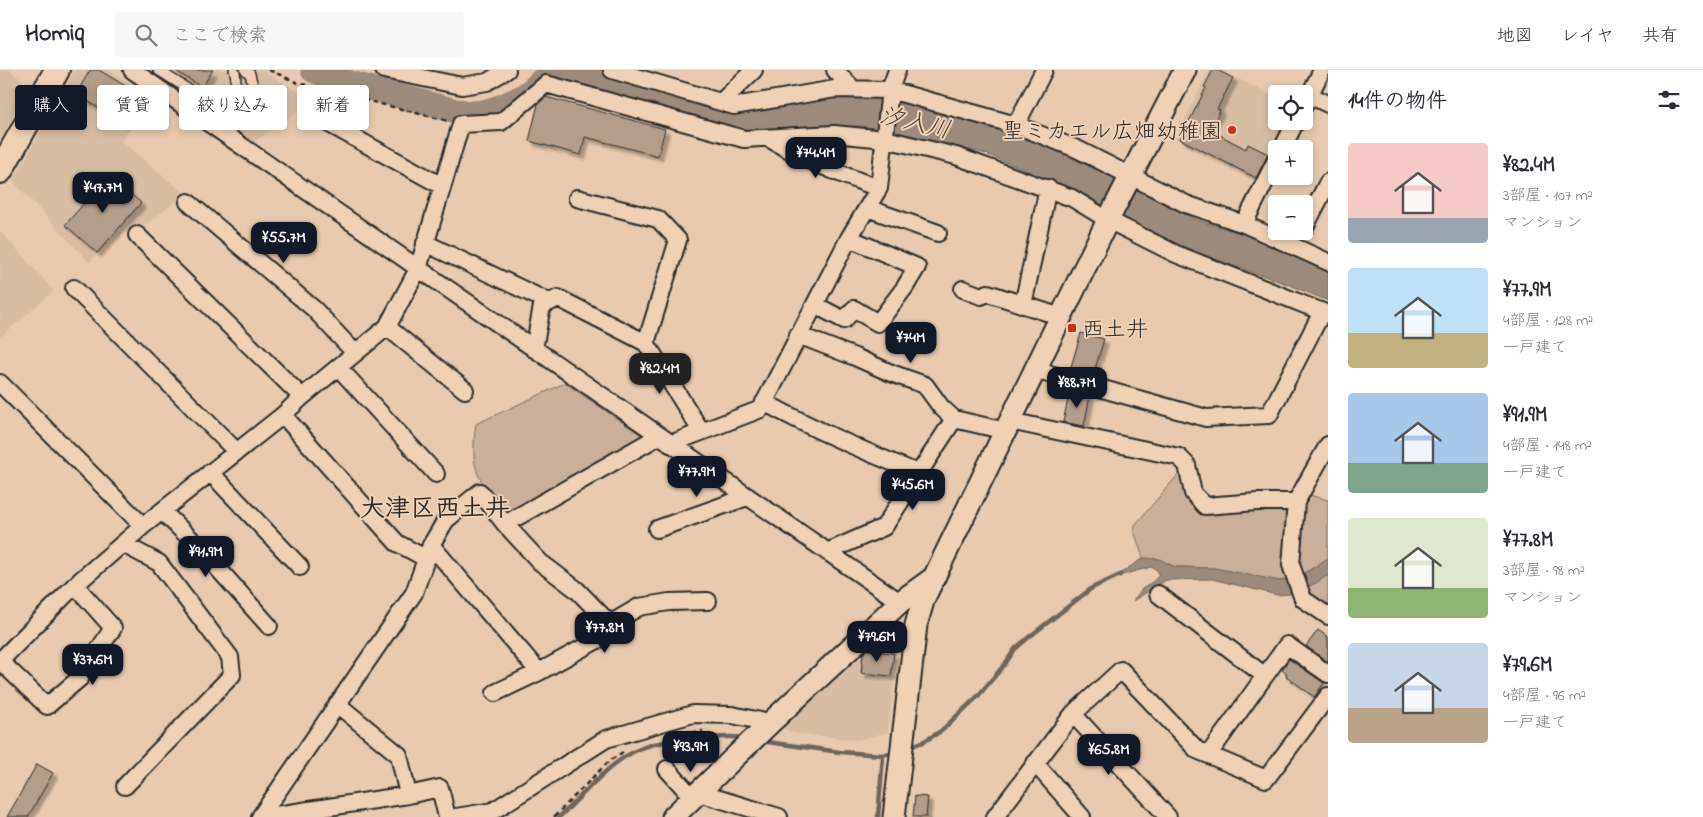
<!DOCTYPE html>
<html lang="ja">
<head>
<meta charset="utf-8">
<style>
  :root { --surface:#fff; --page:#f7f7f7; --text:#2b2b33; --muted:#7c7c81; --line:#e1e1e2; --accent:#111827 }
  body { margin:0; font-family:"Indie Flower","Klee One",sans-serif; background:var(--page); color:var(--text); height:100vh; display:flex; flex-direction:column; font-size:19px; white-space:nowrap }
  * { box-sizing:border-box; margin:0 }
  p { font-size:16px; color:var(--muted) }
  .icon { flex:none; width:28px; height:28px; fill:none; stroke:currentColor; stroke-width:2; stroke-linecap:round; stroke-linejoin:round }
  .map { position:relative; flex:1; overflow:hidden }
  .drawer { display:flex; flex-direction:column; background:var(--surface); width:375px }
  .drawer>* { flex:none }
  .top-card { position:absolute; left:15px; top:15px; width:475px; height:45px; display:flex; gap:10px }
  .fabs { position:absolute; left:1268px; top:15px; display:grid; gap:10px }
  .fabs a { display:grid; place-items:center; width:45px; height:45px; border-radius:5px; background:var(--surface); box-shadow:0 2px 8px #0003; font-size:25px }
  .price { position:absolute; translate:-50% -42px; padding:0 11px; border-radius:10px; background:var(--accent); color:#fff; font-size:16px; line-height:32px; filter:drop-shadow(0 1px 2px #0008) }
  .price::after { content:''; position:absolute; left:50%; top:30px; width:15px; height:11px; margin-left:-8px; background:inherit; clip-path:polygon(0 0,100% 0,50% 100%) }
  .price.active { background:#222; color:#fff }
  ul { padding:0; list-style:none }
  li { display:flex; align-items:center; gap:15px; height:125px; padding:0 20px }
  li span { display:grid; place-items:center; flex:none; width:140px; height:100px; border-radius:5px; color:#555 }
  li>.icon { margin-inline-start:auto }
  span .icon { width:60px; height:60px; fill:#fffc; stroke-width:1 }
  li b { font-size:21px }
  h2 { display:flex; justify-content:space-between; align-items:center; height:60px; padding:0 20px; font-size:21px }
  .chip { padding:0 18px; border-radius:5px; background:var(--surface); box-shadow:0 2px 8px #0003; font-size:18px; line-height:45px }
  .chip.active { background:var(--accent); color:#fff }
  header { display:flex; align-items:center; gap:30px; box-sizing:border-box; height:70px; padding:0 25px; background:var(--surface); border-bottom:1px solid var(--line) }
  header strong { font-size:24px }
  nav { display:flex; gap:28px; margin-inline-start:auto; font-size:18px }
  .search { width:350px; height:45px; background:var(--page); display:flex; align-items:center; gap:12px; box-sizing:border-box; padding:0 18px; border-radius:5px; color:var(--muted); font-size:19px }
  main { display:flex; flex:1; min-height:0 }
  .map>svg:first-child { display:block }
  .built { fill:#d7bda4 }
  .green { fill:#c8b09a; stroke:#7a6e62 }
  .water { fill:#9c8b7b; stroke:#6f655b }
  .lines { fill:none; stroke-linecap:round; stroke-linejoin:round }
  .stream { stroke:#6f655b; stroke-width:4.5 }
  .river { stroke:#9c8b7b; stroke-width:25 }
  .building { fill:#b29e8a; stroke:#2b2b2b; filter:url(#shadow) }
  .service-casing { stroke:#2b2b2b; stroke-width:12 }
  .minor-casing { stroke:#2b2b2b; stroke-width:20 }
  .tertiary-casing { stroke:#2b2b2b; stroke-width:25 }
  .secondary-casing { stroke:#2b2b2b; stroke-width:28 }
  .path { stroke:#2b2b2b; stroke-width:2.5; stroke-dasharray:5 4; stroke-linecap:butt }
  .service { stroke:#efd1b5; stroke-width:9 }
  .minor { stroke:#efd1b5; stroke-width:16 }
  .tertiary { stroke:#efd1b5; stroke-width:21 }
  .secondary { stroke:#efd1b5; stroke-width:24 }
  .poi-dot { fill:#c8321e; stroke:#efd1b5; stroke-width:2 }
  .labels { text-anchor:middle; stroke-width:4; stroke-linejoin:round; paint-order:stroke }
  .poi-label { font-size:22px; fill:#2b2b2b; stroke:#efd1b5; text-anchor:end }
  .water-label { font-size:24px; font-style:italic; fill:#47433f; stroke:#efd1b5 }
  .quarter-label { font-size:25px; font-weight:bold; fill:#2b2b2b; stroke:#efd1b5 }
</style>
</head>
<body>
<header>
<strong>Homiq</strong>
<div class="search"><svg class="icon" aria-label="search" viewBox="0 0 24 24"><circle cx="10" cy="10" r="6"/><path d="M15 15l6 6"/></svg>ここで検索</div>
<nav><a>地図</a><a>レイヤ</a><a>共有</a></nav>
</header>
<main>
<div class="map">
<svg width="1328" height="747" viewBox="0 0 1328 747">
  <defs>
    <filter id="shadow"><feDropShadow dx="4.5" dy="4.5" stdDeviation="1" flood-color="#0004"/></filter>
  </defs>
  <rect width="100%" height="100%" fill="#e7caaf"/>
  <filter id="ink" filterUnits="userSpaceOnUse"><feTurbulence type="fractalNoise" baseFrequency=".02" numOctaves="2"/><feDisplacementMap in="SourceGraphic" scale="10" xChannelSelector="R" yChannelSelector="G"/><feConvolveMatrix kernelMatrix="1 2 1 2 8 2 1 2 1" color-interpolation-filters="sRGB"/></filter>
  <g filter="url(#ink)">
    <path class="built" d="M0,0H10L30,18L0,69Z
      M75,0H110L154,29L121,71L185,124L148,153L123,163L89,192L13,111Z
      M143,0H262L313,31L251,74Z
      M1210,0H1220L1276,28V51H1288L1258,110L1175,68Z
      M0,161L54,221L0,267Z
      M899,544H901L888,662L857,670L793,663L782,657Z"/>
    <path class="green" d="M565,313L644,367L507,444C478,410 469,401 476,354Z
      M1183,399L1202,440L1286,438L1290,443L1286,510L1280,511L1257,508L1214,498L1175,497L1159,489L1143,488L1134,461L1135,455Z
      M1306,424L1328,430V488L1303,504L1296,487Z
      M1328,505V537L1312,526L1308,517Z"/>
    <path class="water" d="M683,26L739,41L841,26L900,30L1020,65L1100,101L1194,149L1246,165L1328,199V231L1290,215L1173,175L1135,156L1088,126L986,84L904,64L861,56L790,60L740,56Z
      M1143,488L1159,489L1175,497L1214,498L1280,511L1303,504L1328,488V505L1316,513L1290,524L1277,525L1212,509L1166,510L1133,531L1142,519L1155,510L1159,504L1157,500L1151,497L1115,507Z"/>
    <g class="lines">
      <path class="stream" d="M760,671L840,682L883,685L896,681
        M908,677L923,672L941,661L978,626L1005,594L1015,579L1029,567L1092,518L1120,505
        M559,747C584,725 610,690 642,678C658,671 677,671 695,669C712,668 728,665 745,668
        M878,747L883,685"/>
      <path class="river" d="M313,0L332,8L456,41C462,41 467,43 472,43C488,43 515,32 528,23C547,7 545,2 572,1L722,48L760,51"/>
    </g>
    <path class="building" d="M90,0H99L142,26L125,54L76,24Z
      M174,0H213L202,17Z
      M1213,0H1217L1233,8L1217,39L1220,40L1210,60L1246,79L1248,74L1268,84L1256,108L1180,69L1206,18L1204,17Z
      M546,27L665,59L658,86L585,67L581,85L529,71L538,34Z
      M109,105L141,133L97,183L65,155Z
      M1081,263L1104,269L1093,306L1070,300Z
      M1070,320L1090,326L1084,356L1063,352Z
      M1318,560L1328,567V592L1306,576Z
      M867,580L894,583L891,606L861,603L863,584Z
      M1289,589L1324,613L1314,627L1286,606L1287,604L1282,600Z
      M37,694L53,703L28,747H7Z
      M915,726L928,727L926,747H913Z"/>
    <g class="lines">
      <defs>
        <path id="service" d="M158,0L202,28L230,40L247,34L254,20L250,4L245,0
          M208,28H226C233,19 239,12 234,0"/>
        <path id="minor" d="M132,0L900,532
          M384,0L462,16L487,12L507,0
          M612,0L734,36L835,19L890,20L1016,55L1077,79L1186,134L1244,154L1328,192
          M835,0L853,19
          M1309,25L1328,34
          M721,32L754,0
          M1304,36L1322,0
          M313,45L442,116
          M1016,55L1044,0
          M768,68C803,89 841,105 879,118
          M1282,79L1296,51
          M188,132L314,239L355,283
          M867,138L938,163
          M1244,154L1276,90
          M1304,159L1328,112
          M137,165L302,327
          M425,173L549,232
          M74,218L236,381
          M963,219L981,226L988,223L1061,247
          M815,235L844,250L854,239L878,253L905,217L917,197L849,168
          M1023,235L1048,118
          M387,257L465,320
          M798,265L855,287L891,303L925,315L941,337L954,349L1006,361
          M646,273L701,361
          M534,279L542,236L558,228L646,273L678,170L658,149L577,128
          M338,297L436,404
          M1035,300L1206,348L1269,345L1322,242
          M0,313L143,456
          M764,332C814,360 867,382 920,404
          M283,345L397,473L427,489
          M1010,351L1179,387L1187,395L1193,423L1205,436L1257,432H1296
          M670,374L761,339L849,168L879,118L890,20L897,0
          M1328,375L1296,432L1291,495L1303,529L1328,546
          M210,402L300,497
          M163,442L198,476L269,556
          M505,454L659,366
          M657,459L747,427
          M123,474L159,493L230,587L232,605L125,716
          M431,475L539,602
          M827,482L884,457L954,349
          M1158,524L1265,606
          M0,591L75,515L143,456L283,345L302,327L387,257L418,199L461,54L501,52L546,14L744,69L834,64L885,69L956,86L1072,128L1108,150L1176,184L1328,244
          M0,591L47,636L80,608L113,558L75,515
          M495,623L539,602L599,569L610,554L639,537L669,532L708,531
          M337,634L399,685L408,725
          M1073,644L1168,747
          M1209,684L1287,575L1328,604
          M1035,693L1082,747
          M667,699L693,728
          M699,723L779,747
          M260,747L414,523L431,475L446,450L480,422L505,454L540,492L577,520L610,554
          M263,747L408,725L440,718L447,747
          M456,747L493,741L606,669L693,644L732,645L770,653
          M995,747L1073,644L1121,600L1197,680L1266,709L1328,626"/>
        <path id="tertiary" d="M673,747L770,653L900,532L932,509
          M894,747L916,555L924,528L1108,150L1185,0"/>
        <path id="secondary" d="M0,101L57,0"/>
      </defs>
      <use href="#service" class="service-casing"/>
      <use href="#minor" class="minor-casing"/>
      <use href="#tertiary" class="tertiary-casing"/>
      <use href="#secondary" class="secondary-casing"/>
      <path class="path" d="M269,0L298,13L448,51
        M683,664L703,661
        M554,747L608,692L626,680"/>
      <use href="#service" class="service"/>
      <use href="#minor" class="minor"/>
      <use href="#tertiary" class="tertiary"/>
      <use href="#secondary" class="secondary"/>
    </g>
  </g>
  <g class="poi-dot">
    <circle cx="1232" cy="60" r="5"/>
    <rect x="1067" y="253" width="10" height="10" rx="2.5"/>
  </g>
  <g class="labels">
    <g class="poi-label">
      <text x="1222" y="68">聖ミカエル広畑幼稚園</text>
      <text x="1082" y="266" text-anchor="start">西土井</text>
    </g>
    <g class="water-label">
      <text transform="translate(915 52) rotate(13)" y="8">汐入川</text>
    </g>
    <g class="quarter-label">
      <text x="435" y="446">大津区西土井</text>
    </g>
  </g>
</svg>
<div class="fabs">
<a><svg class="icon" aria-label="locate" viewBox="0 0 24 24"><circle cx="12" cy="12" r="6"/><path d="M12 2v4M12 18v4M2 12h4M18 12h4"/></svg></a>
<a>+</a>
<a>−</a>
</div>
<b class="price" style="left:816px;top:109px">¥74.4M</b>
<b class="price" style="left:103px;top:144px">¥47.7M</b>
<b class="price" style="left:284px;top:194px">¥55.7M</b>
<b class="price" style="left:911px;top:294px">¥74M</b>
<b class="price active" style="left:660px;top:325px">¥82.4M</b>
<b class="price" style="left:1077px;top:339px">¥88.7M</b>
<b class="price" style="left:697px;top:428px">¥77.9M</b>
<b class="price" style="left:913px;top:441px">¥45.6M</b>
<b class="price" style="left:206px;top:508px">¥91.9M</b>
<b class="price" style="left:605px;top:584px">¥77.8M</b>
<b class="price" style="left:877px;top:593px">¥79.6M</b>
<b class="price" style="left:93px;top:616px">¥37.6M</b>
<b class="price" style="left:691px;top:703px">¥93.9M</b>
<b class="price" style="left:1109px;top:706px">¥65.8M</b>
<div class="top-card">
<a class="chip active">購入</a>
<a class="chip">賃貸</a>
<a class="chip">絞り込み</a>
<a class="chip">新着</a>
</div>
</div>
<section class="drawer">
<h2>14件の物件<svg class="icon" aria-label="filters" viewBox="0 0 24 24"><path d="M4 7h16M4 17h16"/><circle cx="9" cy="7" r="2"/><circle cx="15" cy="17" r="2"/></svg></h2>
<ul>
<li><span style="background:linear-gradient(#f6c9c9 75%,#9aa5b1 0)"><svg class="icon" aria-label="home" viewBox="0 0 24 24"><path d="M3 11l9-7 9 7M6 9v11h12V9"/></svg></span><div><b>¥82.4M</b><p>3部屋 · 107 m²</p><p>マンション</p></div></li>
<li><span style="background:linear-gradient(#bfe0f5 65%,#c2b280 0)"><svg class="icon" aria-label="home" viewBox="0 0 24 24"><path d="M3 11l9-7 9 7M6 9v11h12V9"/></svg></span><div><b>¥77.9M</b><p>4部屋 · 128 m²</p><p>一戸建て</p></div></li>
<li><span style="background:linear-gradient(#a9c7e8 70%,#7fa58c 0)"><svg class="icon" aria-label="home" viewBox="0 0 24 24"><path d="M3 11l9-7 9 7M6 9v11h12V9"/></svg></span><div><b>¥91.9M</b><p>4部屋 · 148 m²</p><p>一戸建て</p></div></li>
<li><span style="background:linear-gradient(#dfe7d0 70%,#8fb573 0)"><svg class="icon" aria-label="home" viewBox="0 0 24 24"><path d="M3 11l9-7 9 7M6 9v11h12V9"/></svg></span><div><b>¥77.8M</b><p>3部屋 · 98 m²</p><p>マンション</p></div></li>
<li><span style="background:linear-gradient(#c9d6e8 65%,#b9a48a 0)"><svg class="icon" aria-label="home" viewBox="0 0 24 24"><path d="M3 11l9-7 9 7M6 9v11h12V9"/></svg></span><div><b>¥79.6M</b><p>4部屋 · 96 m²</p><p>一戸建て</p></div></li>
</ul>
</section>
</main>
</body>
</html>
